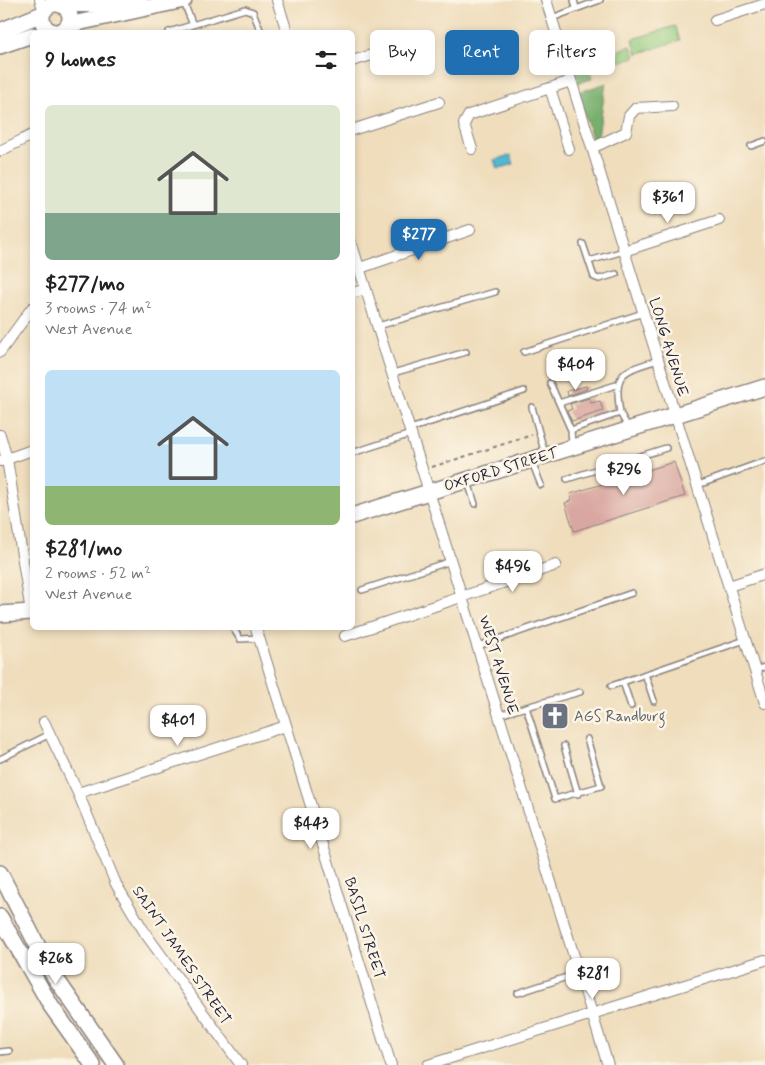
<!DOCTYPE html>
<html lang="en">
<head>
<meta charset="utf-8">
<style>
  :root { --surface:#fff; --page:#f2f2f2; --text:#222; --muted:#767676; --accent:#1f6fb2 }
  body { margin:0; font-family:Mynerve,sans-serif; background:var(--page); color:var(--text); height:100vh; display:flex; flex-direction:column; font-size:19px; white-space:nowrap }
  * { box-sizing:border-box; margin:0 }
  p { font-size:16px; color:var(--muted) }
  .icon { flex:none; width:28px; height:28px; fill:none; stroke:currentColor; stroke-width:2; stroke-linecap:round; stroke-linejoin:round }
  .map { position:relative; flex:1; overflow:hidden }
  .drawer { position:absolute; left:30px; top:30px; width:325px; height:600px; display:flex; flex-direction:column; background:var(--surface); border-radius:8px; box-shadow:0 2px 8px #0003 }
  .drawer>* { flex:none }
  .banner { position:absolute; left:370px; top:30px; width:320px; height:45px; display:flex; gap:10px }
  .price { position:absolute; translate:-50% -42px; padding:0 11px; border-radius:10px; background:#fff; color:#222; font-size:16px; line-height:32px; filter:drop-shadow(0 1px 2px #0008) }
  .price::after { content:''; position:absolute; left:50%; top:30px; width:15px; height:11px; margin-left:-8px; background:inherit; clip-path:polygon(0 0,100% 0,50% 100%) }
  .price.selected { background:var(--accent); color:#fff }
  ul { padding:0; list-style:none }
  li { display:grid; align-content:center; gap:10px; height:265px; padding:0 15px }
  li span { display:grid; place-items:center; height:155px; border-radius:8px; color:#555 }
  li>.icon { margin-inline-start:auto }
  span .icon { width:90px; height:90px; fill:#fffc; stroke-width:1 }
  li b { font-size:21px }
  h2 { display:flex; justify-content:space-between; align-items:center; height:60px; padding:0 15px; font-size:21px }
  .chip { padding:0 18px; border-radius:8px; background:var(--surface); box-shadow:0 2px 8px #0003; font-size:18px; line-height:45px }
  .chip.selected { background:var(--accent); color:#fff }
  .map>svg:first-child { display:block }
  .green { fill:#94cb7e; stroke:#5b765c }
  .forest { fill:#77af6d; stroke:#4c6854 }
  .water { fill:#51b8cf; stroke:#3a6d85 }
  .building { fill:#d9a7a1 }
  .lines { fill:none; stroke-linecap:round; stroke-linejoin:round }
  .lane-casing { stroke:#88807c; stroke-width:8 }
  .street-casing { stroke:#88807c; stroke-width:12 }
  .secondary-casing { stroke:#88807c; stroke-width:18 }
  .path { stroke:#88807c; stroke-width:2; stroke-dasharray:4 4; stroke-linecap:butt }
  .lane { stroke:#fff; stroke-width:5 }
  .street { stroke:#fff; stroke-width:10 }
  .secondary { stroke:#fff; stroke-width:15 }
  .labels { text-anchor:middle; stroke-width:5; stroke-linejoin:round; paint-order:stroke }
  .street-label { font-size:15px; fill:#22223b; stroke:#fcf5e5 }
  .worship-label { font-size:15px; fill:#5b616d; stroke:#fcf5e5; text-anchor:start }
</style>
</head>
<body>
<div class="map">
<svg width="765" height="1065" viewBox="0 0 765 1065">
  <rect width="100%" height="100%" fill="#fcf5e5"/>
  <filter id="ink" filterUnits="userSpaceOnUse"><feTurbulence type="fractalNoise" baseFrequency=".02" numOctaves="2"/><feDisplacementMap in="SourceGraphic" scale="10" xChannelSelector="R" yChannelSelector="G"/><feConvolveMatrix kernelMatrix="1 2 1 2 8 2 1 2 1" color-interpolation-filters="sRGB"/></filter>
  <filter id="wash" filterUnits="userSpaceOnUse"><feTurbulence type="fractalNoise" baseFrequency=".0096" numOctaves="4" result="noise"/><feDisplacementMap in="SourceGraphic" scale="20" xChannelSelector="R" yChannelSelector="G"/><feGaussianBlur stdDeviation="1.12" result="paint"/><feColorMatrix in="noise" values="0 0 0 0 0 0 0 0 0 0 0 0 0 0 0 0 0 1.4 0 .05"/><feComposite in="paint" operator="in"/></filter>
  <g filter="url(#wash)">
    <rect width="100%" height="100%" fill="#efddbc"/>
    <path class="green" d="M675,26L680,40L637,54L633,39Z
      M631,46L635,57L619,62V50Z"/>
    <path class="forest" d="M582,42L592,79L576,83L567,46Z
      M606,83L596,149L577,93Z"/>
    <path class="water" d="M511,155L514,164L497,169L494,160Z"/>
    <g id="blocks">
      <path class="building" d="M586,386L587,389L568,396L567,391Z
        M590,398L591,403L600,401L603,411L572,421L567,411L572,409L570,404Z
        M674,462L685,496L574,531L565,503L572,500L570,494Z"/>
    </g>
  </g>
  <g filter="url(#ink)">
    <use href="#blocks" fill-opacity="0" stroke="#88807c" stroke-width="1"/>
    <g class="lines">
      <defs>
        <path id="lane" d="M574,0L576,8
          M184,3L193,25
          M552,18L600,0
          M169,32L245,9L253,12L261,32
          M751,146L765,141
          M583,244L594,277L599,279L616,274
          M589,261L624,251
          M378,326L495,292
          M524,352L643,313
          M393,373L466,352
          M550,383L571,430
          M559,403L616,385
          M532,407L543,447
          M620,413C614,372 620,372 658,360
          M410,429L524,391
          M572,444L571,430L620,413L628,427
          M352,453L411,434
          M532,462L541,485
          M567,479L666,448
          M468,482L475,504
          M698,485L765,461
          M362,590L451,561
          M233,628L240,639L259,638
          M478,646L632,593
          M755,670L765,667
          M645,674L654,701
          M623,682L631,706
          M611,686L745,640
          M526,707L580,692
          M499,715L526,707L555,799L601,786L587,739
          M564,746L578,794
          M0,759L50,734
          M518,993L579,973
          M0,1052L9,1051"/>
        <path id="street" d="M40,0L44,10
          M277,0L287,32
          M546,0L765,703
          M715,20L765,4
          M352,61L415,42
          M550,88L569,149
          M352,130L439,102
          M592,148L626,132L629,116L636,108L672,106
          M472,149L464,124L469,115L571,81
          M0,151L32,135
          M352,245L608,1065
          M624,251L719,220
          M360,268L470,230
          M352,293L366,289
          M0,352L32,308
          M0,435L7,459L31,612
          M1,461L32,450
          M729,586L765,574
          M256,628L391,1065
          M345,636L556,565
          M44,722L78,793L116,884L145,933L241,1065
          M78,793L286,726
          M428,1065L765,960"/>
        <path id="secondary" d="M42 18a14 14 0 1 1 28 0a14 14 0 1 1-28 0Z
          M60,4L110,5L140,0
          M68,25L184,0
          M0,31L42,14
          M0,46L32,35
          M352,516L765,387
          M0,614L32,612
          M0,873L50,970L116,1065
          M0,917L51,1006L93,1065"/>
      </defs>
      <use href="#lane" class="lane-casing"/>
      <use href="#street" class="street-casing"/>
      <use href="#secondary" class="secondary-casing"/>
      <path class="path" d="M432,467L532,435"/>
      <use href="#lane" class="lane"/>
      <use href="#street" class="street"/>
      <use href="#secondary" class="secondary"/>
    </g>
  </g>
  <defs>
    <symbol id="church-square" viewBox="-11 -11 22 22"><rect x="-9" y="-9" width="18" height="18" rx="4" fill="#6b7280" stroke="#fcf5e5"/><path d="M-1.2-6h2.4v3.5h3.3v2.4h-3.3V6h-2.4V-.1h-3.3v-2.4h3.3Z" fill="#fff"/></symbol>
  </defs>
  <g fill-rule="evenodd">
    <use href="#church-square" x="539" y="700" width="32" height="32"/>
  </g>
  <g class="labels">
    <g class="street-label">
      <text transform="translate(669 347) rotate(73)" y="5">LONG AVENUE</text>
      <text transform="translate(501 469) rotate(-17)" y="5">OXFORD STREET</text>
      <text transform="translate(499 665) rotate(73)" y="5">WEST AVENUE</text>
      <text transform="translate(365 928) rotate(73)" y="5">BASIL STREET</text>
      <text transform="translate(182 955) rotate(56)" y="5">SAINT JAMES STREET</text>
    </g>
    <g class="worship-label">
      <text x="574" y="721">AGS Randburg</text>
    </g>
  </g>
</svg>
<b class="price" style="left:668px;top:224px">$361</b>
<b class="price selected" style="left:419px;top:261px">$277</b>
<b class="price" style="left:576px;top:391px">$404</b>
<b class="price" style="left:624px;top:496px">$296</b>
<b class="price" style="left:513px;top:593px">$496</b>
<b class="price" style="left:178px;top:747px">$401</b>
<b class="price" style="left:311px;top:850px">$443</b>
<b class="price" style="left:56px;top:985px">$268</b>
<b class="price" style="left:593px;top:1000px">$281</b>
<div class="banner">
<a class="chip">Buy</a>
<a class="chip selected">Rent</a>
<a class="chip">Filters</a>
</div>
<section class="drawer">
<h2>9 homes<svg class="icon" aria-label="filters" viewBox="0 0 24 24"><path d="M4 7h16M4 17h16"/><circle cx="9" cy="7" r="2"/><circle cx="15" cy="17" r="2"/></svg></h2>
<ul>
<li><span style="background:linear-gradient(#dfe7d0 70%,#7fa58c 0)"><svg class="icon" aria-label="home" viewBox="0 0 24 24"><path d="M3 11l9-7 9 7M6 9v11h12V9"/></svg></span><div><b>$277/mo</b><p>3 rooms · 74 m²</p><p>West Avenue</p></div></li>
<li><span style="background:linear-gradient(#bfe0f5 75%,#8fb573 0)"><svg class="icon" aria-label="home" viewBox="0 0 24 24"><path d="M3 11l9-7 9 7M6 9v11h12V9"/></svg></span><div><b>$281/mo</b><p>2 rooms · 52 m²</p><p>West Avenue</p></div></li>
</ul>
</section>
</div>
</body>
</html>
